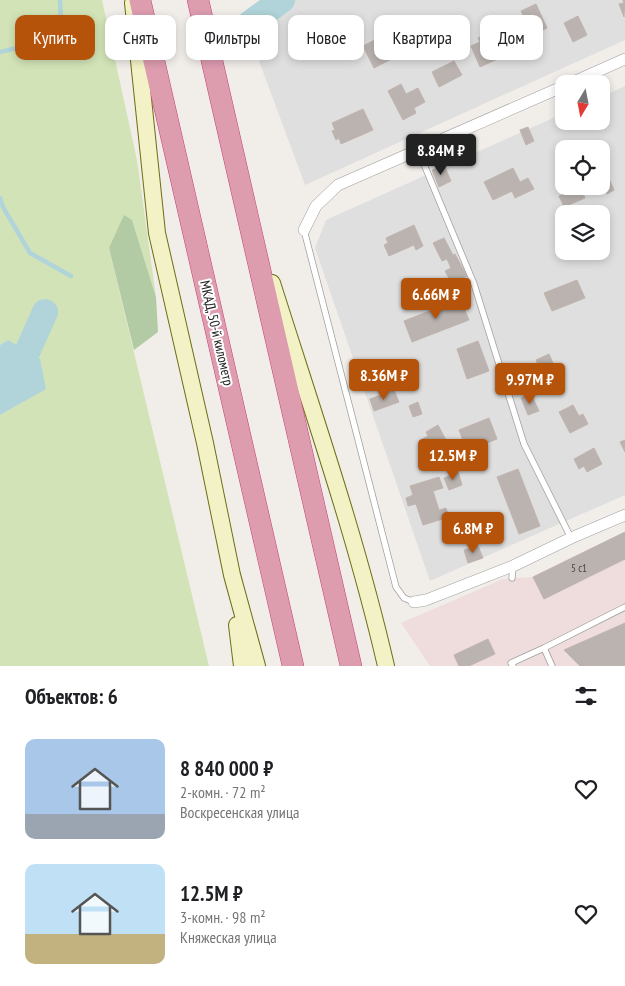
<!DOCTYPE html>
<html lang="ru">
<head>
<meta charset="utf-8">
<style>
  :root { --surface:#fff; --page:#f6f6f6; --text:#202124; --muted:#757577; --accent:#b45309 }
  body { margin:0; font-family:"PT Sans Narrow",sans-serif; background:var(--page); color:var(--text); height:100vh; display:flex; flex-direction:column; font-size:19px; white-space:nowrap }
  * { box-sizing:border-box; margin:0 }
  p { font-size:16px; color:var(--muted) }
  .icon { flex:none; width:28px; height:28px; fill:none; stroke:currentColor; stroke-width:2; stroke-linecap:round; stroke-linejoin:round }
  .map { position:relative; height:666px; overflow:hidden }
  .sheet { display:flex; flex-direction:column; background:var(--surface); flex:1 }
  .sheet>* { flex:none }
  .hud { position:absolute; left:15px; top:15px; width:595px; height:45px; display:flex; gap:10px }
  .needle { width:32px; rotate:190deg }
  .buttons { position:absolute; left:555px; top:75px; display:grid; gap:10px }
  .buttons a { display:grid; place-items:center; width:55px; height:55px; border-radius:10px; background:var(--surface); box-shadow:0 2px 8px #0003; font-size:25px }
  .price { position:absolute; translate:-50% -42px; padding:0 11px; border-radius:5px; background:var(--accent); color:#fff; font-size:16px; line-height:32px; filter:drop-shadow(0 1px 2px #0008) }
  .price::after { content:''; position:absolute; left:50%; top:30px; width:15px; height:11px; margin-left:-8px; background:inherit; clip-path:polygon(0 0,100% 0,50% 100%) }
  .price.selected { background:#222; color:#fff }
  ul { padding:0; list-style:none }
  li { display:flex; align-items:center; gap:15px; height:125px; padding:0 25px }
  li span { display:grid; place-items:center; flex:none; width:140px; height:100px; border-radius:10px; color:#555 }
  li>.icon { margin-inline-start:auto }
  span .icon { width:60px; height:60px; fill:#fffc; stroke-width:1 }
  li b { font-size:21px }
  h2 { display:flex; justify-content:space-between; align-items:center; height:60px; padding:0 25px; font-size:21px }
  .tag { padding:0 18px; border-radius:10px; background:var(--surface); box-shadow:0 2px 8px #0003; font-size:18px; line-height:45px }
  .tag.selected { background:var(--accent); color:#fff }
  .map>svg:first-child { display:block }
  .residential { fill:#e0dfdf; fill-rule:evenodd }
  .commercial { fill:#efdcdd }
  .grass { fill:#d2e4b7 }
  .forest { fill:#b3cba4 }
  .water { fill:#b0d4d9 }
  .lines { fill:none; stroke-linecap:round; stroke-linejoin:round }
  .stream { stroke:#b0d4d9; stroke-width:4.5 }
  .river { stroke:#b0d4d9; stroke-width:26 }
  .building { fill:#bab3b0; stroke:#c1b4ae }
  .lane-casing { stroke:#9f9f9f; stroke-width:7 }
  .street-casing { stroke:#9f9f9f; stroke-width:12 }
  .secondary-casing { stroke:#6e6e13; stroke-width:18 }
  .highway-casing { stroke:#c73f7b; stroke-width:22 }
  .lane { stroke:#fff; stroke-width:5.5 }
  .street { stroke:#fff; stroke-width:11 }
  .secondary { stroke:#f3f1c6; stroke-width:16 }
  .highway { stroke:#de9caf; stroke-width:21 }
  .labels { text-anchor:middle; stroke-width:4; stroke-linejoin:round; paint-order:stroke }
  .number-label { font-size:11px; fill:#484646 }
  .street-label { font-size:14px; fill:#222; stroke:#fff }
</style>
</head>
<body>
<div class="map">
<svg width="625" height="666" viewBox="0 0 625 666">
  <rect width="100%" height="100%" fill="#f1eeea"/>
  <path class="residential" d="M281,0H625V40L305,185L259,61L267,24Z
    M625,86V495L430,581L315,248L326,220L564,113V121H601V97ZM564,149H601V186H564ZM564,214H601V251H564Z"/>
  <path class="commercial" d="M625,532V666H430L401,623L503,579L533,577Z"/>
  <path class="grass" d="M0,0H102L137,160L156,297L132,220L109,248L209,666H0V415L46,388L8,340L0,345Z"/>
  <path class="forest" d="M124,215L132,220L156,297L158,332L134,350L109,248Z"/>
  <path class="water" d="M8,340L40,359L46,389L0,415V345Z"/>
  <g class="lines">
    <path class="stream" d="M0,52L42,42L61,20L60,0
      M0,198L3,207L30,253L71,276"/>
    <path class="river" d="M249,24L282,0
      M0,385L20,368L45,312"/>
  </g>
  <path class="building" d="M623,0H625L624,17L619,4L624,3Z
    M536,4L547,28L532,35L521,11Z
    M578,16L587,35L573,42L564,23Z
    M398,28L409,50L374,68L363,46Z
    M491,32L502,57L480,67L471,46L480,42L478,38Z
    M454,61L462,75L439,87L432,72Z
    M401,84L406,94L418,88L425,102L414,108L416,113L403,120L388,91Z
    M363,109L373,130L341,144L339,138L336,140L332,131L335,130L332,123Z
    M528,127L534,141L526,145L520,130Z
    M564,157V173L561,174L555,161Z
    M444,165L451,181L439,187L432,170Z
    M513,168L520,182L528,178L534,189L515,198L512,191L493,200L484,182Z
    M607,174L614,190L607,194L601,183V176Z
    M580,187L585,198L564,207L559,196Z
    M414,225L423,246L416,250L414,245L389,256L384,245L388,243L386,238Z
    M444,238L453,255L455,254L467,276L452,284L445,271L451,268L447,259L442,261L433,243Z
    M577,280L585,298L552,311L544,293Z
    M460,299L469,320L412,342L404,321Z
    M478,341L489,371L467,379L457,349Z
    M549,354L560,379L543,386L536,372L540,370L536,360Z
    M394,390L399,402L374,411L370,399Z
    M531,394L539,411L528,415L521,398Z
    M418,402L422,414L413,417L409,406Z
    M573,405L579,416L583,414L588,424L570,433L559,412Z
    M489,418L497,439L467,451L459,430Z
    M438,425L448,444L436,450L433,445L424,450L419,441L428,436L426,432Z
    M625,440V452L620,442Z
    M594,448L602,464L587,472L584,466L579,469L574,459Z
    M518,469L540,526L519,534L497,477Z
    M458,472L462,485L449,490L444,478Z
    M439,477L443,488L433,491L439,510L446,508L449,517L423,525L416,504L408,506L406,498L413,495L410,486Z
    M625,532V559L544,599L533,577Z
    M478,546L483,558L468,563L464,550Z
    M625,623V666H580L564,650Z
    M488,639L495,654L469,666H459L454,655Z"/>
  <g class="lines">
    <defs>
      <path id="lane" d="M418,150L474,284L524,444L571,538
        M304,230L396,587L404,598L414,602
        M512,578L513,566
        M544,648L552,666
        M513,666L511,663L544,648L625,607"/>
      <path id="street" d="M569,84L625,59
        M304,230L316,206L338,185L564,86
        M414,602L426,600L513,566L571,538L625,515"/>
      <path id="secondary" d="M133,3L157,233L205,443L232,575L257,666
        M272,283C312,410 356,536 386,666
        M237,625L242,666"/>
      <path id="highway" d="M140,0L293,666
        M198,0L351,666"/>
    </defs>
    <use href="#lane" class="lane-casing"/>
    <use href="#street" class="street-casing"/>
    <use href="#secondary" class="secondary-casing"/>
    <use href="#highway" class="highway-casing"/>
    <use href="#lane" class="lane"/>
    <use href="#street" class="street"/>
    <use href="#secondary" class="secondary"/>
    <use href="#highway" class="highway"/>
  </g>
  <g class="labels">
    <g class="number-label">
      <text x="579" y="572">5 с1</text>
    </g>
    <g class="street-label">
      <text transform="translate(217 333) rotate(77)" y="5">МКАД, 50-й километр</text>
    </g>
  </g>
</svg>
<div class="buttons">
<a><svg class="needle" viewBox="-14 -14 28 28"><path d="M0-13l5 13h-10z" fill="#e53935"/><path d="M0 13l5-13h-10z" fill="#757577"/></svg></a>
<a><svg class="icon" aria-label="locate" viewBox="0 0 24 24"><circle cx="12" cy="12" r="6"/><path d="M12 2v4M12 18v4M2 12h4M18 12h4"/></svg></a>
<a><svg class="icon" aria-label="layers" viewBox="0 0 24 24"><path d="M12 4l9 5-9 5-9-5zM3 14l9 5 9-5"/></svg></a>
</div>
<b class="price selected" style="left:441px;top:176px">8.84M ₽</b>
<b class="price" style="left:436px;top:320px">6.66M ₽</b>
<b class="price" style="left:384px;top:401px">8.36M ₽</b>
<b class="price" style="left:530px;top:405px">9.97M ₽</b>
<b class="price" style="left:453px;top:481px">12.5M ₽</b>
<b class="price" style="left:473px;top:554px">6.8M ₽</b>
<div class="hud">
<a class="tag selected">Купить</a>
<a class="tag">Снять</a>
<a class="tag">Фильтры</a>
<a class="tag">Новое</a>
<a class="tag">Квартира</a>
<a class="tag">Дом</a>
</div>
</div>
<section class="sheet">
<h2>Объектов: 6<svg class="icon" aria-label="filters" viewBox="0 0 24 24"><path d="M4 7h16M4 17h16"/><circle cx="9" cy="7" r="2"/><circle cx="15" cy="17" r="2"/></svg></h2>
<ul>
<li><span style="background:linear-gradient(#a9c7e8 75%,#9aa5b1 0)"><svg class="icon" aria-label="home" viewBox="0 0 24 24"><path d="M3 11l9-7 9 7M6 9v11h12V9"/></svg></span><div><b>8 840 000 ₽</b><p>2-комн. · 72 m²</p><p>Воскресенская улица</p></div><svg class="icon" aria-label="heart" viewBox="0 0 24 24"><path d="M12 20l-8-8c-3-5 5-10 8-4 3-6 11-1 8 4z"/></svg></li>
<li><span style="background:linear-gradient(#bfe0f5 70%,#c2b280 0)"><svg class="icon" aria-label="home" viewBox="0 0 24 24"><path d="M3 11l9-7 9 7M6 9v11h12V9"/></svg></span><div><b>12.5M ₽</b><p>3-комн. · 98 m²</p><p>Княжеская улица</p></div><svg class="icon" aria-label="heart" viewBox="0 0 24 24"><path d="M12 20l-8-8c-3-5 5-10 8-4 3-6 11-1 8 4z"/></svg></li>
</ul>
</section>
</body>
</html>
